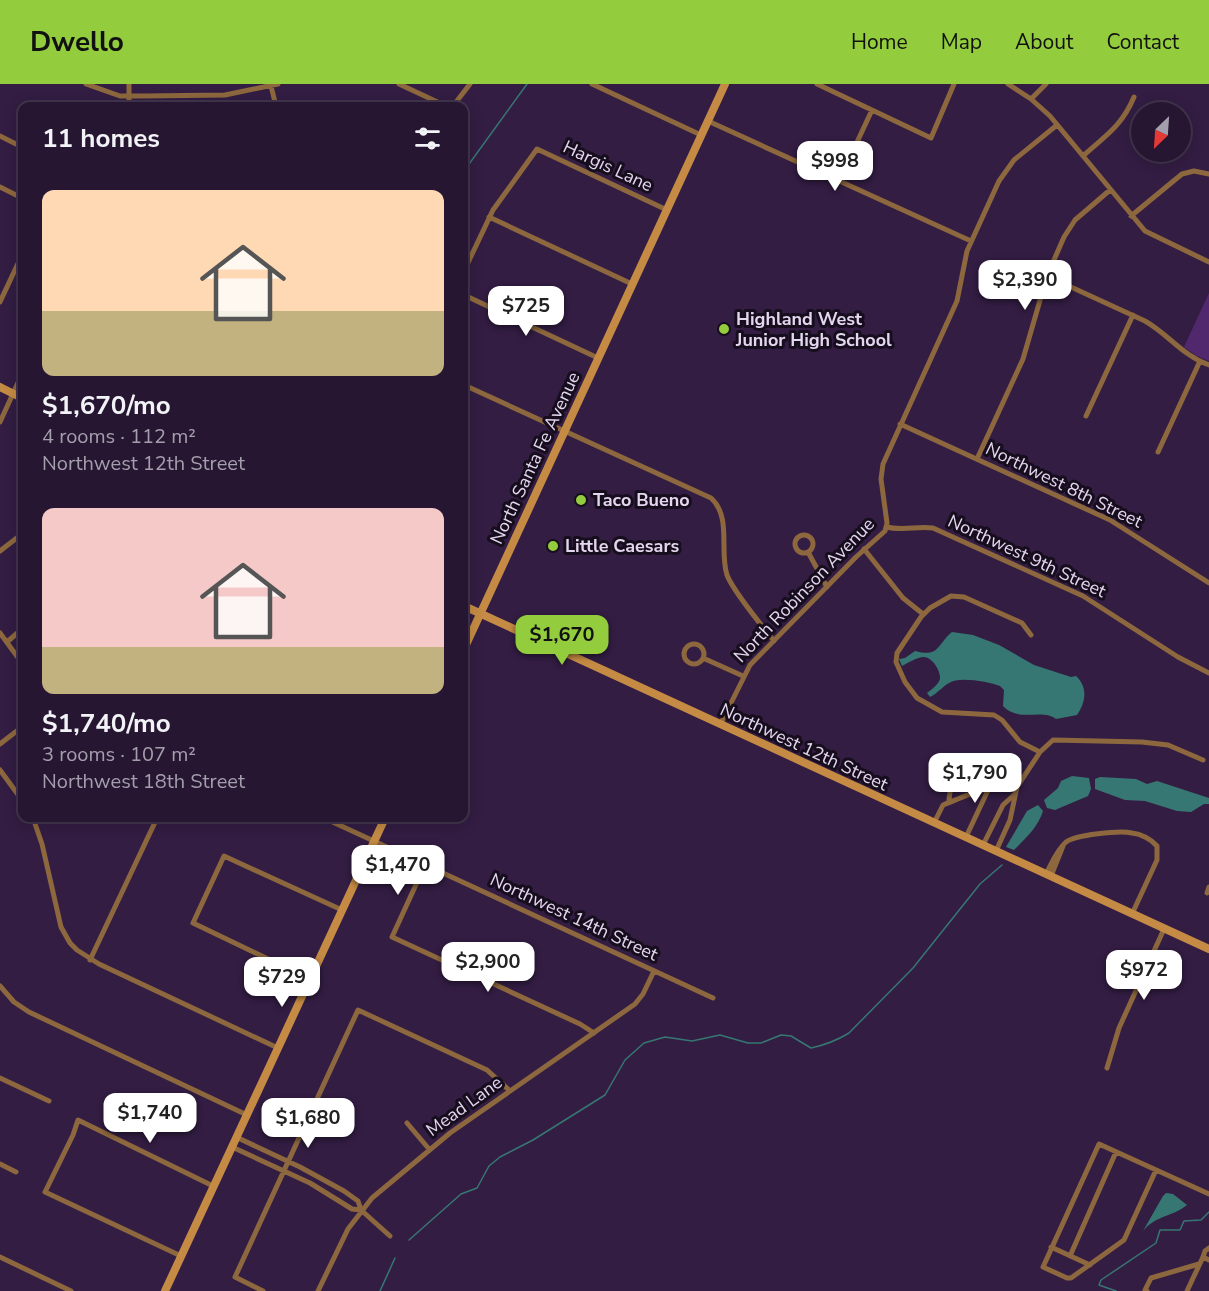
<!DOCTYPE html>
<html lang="en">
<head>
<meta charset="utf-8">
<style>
  :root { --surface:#261632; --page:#32233e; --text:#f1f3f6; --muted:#a49fac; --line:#42354d; --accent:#93cc3d }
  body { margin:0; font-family:"Nunito Sans",sans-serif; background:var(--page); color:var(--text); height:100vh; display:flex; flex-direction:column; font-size:22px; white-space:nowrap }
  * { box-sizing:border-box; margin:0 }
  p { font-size:20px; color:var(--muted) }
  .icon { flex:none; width:33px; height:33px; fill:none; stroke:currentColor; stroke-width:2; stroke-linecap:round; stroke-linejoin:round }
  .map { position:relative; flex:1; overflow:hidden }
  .details { position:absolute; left:18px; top:18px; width:450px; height:720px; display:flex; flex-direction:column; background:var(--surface); border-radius:12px; box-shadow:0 3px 15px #0003,0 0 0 2px var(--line) }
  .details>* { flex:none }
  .needle { width:39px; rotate:205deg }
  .buttons { position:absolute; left:1131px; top:18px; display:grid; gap:12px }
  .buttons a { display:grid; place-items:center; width:60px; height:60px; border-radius:50%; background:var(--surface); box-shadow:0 3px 15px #0003,0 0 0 2px var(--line); font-size:30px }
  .price { position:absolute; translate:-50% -51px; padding:0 14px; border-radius:12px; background:#fff; color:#222; font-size:20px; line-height:39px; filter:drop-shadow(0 2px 3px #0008) }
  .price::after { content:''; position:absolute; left:50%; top:36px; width:18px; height:14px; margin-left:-9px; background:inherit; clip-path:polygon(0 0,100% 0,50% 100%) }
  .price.current { background:var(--accent); color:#111 }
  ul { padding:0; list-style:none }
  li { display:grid; align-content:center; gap:12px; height:318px; padding:0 24px }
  li span { display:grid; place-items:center; height:186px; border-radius:12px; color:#555 }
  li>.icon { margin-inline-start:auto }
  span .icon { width:108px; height:108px; fill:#fffc; stroke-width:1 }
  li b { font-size:26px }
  h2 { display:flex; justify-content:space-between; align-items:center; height:72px; padding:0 24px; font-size:26px }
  header { display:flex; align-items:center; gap:36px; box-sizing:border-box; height:84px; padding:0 30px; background:var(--accent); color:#111 }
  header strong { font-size:28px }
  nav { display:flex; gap:33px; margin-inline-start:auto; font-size:21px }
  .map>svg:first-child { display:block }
  .green { fill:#51286d }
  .water { fill:#377773 }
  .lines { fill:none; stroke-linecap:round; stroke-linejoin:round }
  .stream { stroke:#377773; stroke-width:1.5 }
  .street { stroke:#8d683e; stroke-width:5 }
  .secondary { stroke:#c58b44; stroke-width:8 }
  .poi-dot { fill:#93cc3d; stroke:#160d1d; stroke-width:2 }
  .labels { text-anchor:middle; stroke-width:6; stroke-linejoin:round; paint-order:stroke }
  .street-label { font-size:18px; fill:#e3d6ef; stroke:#160d1d }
  .poi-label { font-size:18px; font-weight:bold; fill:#e3d6ef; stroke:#160d1d; text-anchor:start }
</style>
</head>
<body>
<header>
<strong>Dwello</strong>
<nav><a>Home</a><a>Map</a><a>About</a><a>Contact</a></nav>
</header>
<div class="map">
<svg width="1209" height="1207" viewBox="0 0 1209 1207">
  <rect width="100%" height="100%" fill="#331d43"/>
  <path class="green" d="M1209,209V277L1197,272L1184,263Z"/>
  <path class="water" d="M952,548L973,551L999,561L1034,581L1071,593L1076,592C1088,603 1086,618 1077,631L1056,635C1042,624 1019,639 1003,622L1004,606L1000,602C989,598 959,592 949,599C942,603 938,609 930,613L927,609C932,605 938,601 940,595C941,587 932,573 924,573C917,573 908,579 902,582L899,575L905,574L915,567C940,574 937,560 952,548Z
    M1072,692L1089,694L1091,705L1088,712L1055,726L1047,724L1044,716L1058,704L1061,697Z
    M1100,693L1136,695L1147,700L1157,697L1209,714V720H1204L1191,728L1177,727L1145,717L1125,716L1095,705V695Z
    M1038,721L1043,727C1038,743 1026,754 1014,766L1006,763L1027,727Z
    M1166,1109L1173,1110L1187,1121C1172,1133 1156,1131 1143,1147L1163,1112Z"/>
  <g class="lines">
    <path class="stream" d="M464,87L527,0
      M409,1156L461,1110L477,1104L489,1082L500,1073L533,1056L605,1011L625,976L644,959L665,953L692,957L720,951L748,959H761L781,951L791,952L811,964C825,961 836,957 849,949L913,884L980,800L1002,781
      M380,1207L395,1174
      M1116,1207L1099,1201L1101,1196L1156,1159L1160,1146H1180L1184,1137L1201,1136L1209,1128"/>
    <path class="street" d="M86,0L120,12H145L225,11L278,0
      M129,0V22
      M399,0L446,22
      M592,0L701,51
      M817,0L931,54L954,0
      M1008,0L1031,15L1050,32L1145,147L1209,178
      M271,2L276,22
      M1031,15L1046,0
      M453,22L470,0
      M708,37L971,157
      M0,52L22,63
      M1083,72C1105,52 1122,42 1134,13
      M839,97L872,26
      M0,103L22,114
      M1131,132L1182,90L1194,87L1209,90
      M489,133L632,200
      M464,187L493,126L537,65L667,126
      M1047,192L1145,237C1168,250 1183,272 1209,281
      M464,211L598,274
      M0,218L22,171
      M464,301L711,414C732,433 719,467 727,491C733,507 762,542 774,557
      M1086,332L1133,231
      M0,338L22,290
      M900,340L1110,436L1209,499
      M1158,368L1200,277
      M977,375L1023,275L1047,192L1064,153L1075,136L1110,106
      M887,443C901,447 918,442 933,444L1083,512L1178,573L1209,589
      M795 460a9 9 0 1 1 18 0a9 9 0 1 1-18 0Z
      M864,465L903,514L923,530
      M0,467L22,450
      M808,468L827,503
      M0,549L22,579
      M1031,551L1022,539L964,513L951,512L930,524L921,533L897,569L896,578L905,598L917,614L942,628L994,631L1002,636L1020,658L1040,668
      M7,558L22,545
      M684 570a10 10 0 1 1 20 0a10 10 0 1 1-20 0Z
      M703,574L743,592
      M720,641L750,581L856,473L885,447L887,439L881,395L883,380L957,217L967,167L999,97L1014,76L1057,41
      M0,660L22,643
      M0,686L22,716
      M949,718C949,708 951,702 954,693L948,686V678L952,675C961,679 964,683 963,692L953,698
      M33,734L42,760L61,843L70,859L77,866L99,880L278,964
      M324,734L713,914
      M934,739L943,721C966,712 991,699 1017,703
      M966,753L989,704
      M983,761L1003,721L1015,710
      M996,767L1010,736L1017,703L1040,668L1053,656L1142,658L1168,661L1203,676
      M425,781L392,853L580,940L594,949
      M1046,790C1052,779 1056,767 1066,758C1075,751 1120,746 1132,749C1141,750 1151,755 1157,762V776L1132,830
      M1051,792L1063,762
      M1207,809L1209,803
      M90,876L157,734
      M310,895L193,839L224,772L342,826
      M0,902L14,918L29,928L247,1031
      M1107,984L1119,944L1164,845
      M0,994L49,1017
      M407,1039L429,1065
      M236,1053L300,1083L344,1107L358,1117L361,1126L390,1152
      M232,1063L310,1099L352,1125L361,1126
      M0,1080L16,1088
      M1156,1086L1124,1156L1071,1194H1067L1043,1183L1099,1060L1209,1110
      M1051,1163L1090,1181
      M1209,1164L1205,1167L1203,1173L1209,1176
      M181,1172L45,1108L73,1051L78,1036L213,1102
      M1070,1172L1116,1068
      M0,1173L71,1207
      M263,1207L235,1193L358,926L487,986L510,1007
      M318,1207L348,1145L372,1114L450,1049L635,920L643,910L654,887
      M1147,1207L1145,1206L1151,1194L1199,1180
      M1187,1207L1203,1173"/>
    <path class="secondary" d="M0,303L22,314
      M464,522L1209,865
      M464,565L725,0
      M165,1207L385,734"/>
  </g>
  <g class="poi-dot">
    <circle cx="724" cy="245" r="6"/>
    <circle cx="581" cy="416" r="6"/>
    <circle cx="553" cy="462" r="6"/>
  </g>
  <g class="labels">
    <g class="street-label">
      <text transform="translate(608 82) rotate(25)" y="6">Hargis Lane</text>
      <text transform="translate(535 374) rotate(-65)" y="6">North Santa Fe Avenue</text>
      <text transform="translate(1064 401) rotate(26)" y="6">Northwest 8th Street</text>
      <text transform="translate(1027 472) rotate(25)" y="6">Northwest 9th Street</text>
      <text transform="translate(804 506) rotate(-46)" y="6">North Robinson Avenue</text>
      <text transform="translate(804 663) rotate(25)" y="6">Northwest 12th Street</text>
      <text transform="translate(574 833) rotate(25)" y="6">Northwest 14th Street</text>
      <text transform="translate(464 1022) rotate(-36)" y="6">Mead Lane</text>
    </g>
    <g class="poi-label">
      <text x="736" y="241">Highland West<tspan x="736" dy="21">Junior High School</tspan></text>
      <text x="593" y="422">Taco Bueno</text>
      <text x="565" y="468">Little Caesars</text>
    </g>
  </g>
</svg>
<div class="buttons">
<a><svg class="needle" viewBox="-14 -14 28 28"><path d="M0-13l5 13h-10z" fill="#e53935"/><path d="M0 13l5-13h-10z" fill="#a49fac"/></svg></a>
</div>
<b class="price" style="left:835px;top:108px">$998</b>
<b class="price" style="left:1025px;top:227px">$2,390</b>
<b class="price" style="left:526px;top:253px">$725</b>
<b class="price current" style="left:562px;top:582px">$1,670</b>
<b class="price" style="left:975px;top:720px">$1,790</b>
<b class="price" style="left:398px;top:812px">$1,470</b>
<b class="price" style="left:488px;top:909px">$2,900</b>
<b class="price" style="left:1144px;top:917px">$972</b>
<b class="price" style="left:282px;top:924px">$729</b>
<b class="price" style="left:150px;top:1060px">$1,740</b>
<b class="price" style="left:308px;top:1065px">$1,680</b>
<section class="details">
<h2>11 homes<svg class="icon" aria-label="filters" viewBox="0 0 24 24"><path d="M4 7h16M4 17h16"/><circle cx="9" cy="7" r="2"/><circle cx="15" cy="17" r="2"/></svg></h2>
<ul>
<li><span style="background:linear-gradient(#ffd9b3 65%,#c2b280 0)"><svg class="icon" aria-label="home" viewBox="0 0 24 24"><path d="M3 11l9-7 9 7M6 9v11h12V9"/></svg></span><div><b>$1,670/mo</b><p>4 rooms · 112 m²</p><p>Northwest 12th Street</p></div></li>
<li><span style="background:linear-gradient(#f6c9c9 75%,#c2b280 0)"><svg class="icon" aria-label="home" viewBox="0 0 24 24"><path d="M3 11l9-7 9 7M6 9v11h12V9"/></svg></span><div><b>$1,740/mo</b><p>3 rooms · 107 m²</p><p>Northwest 18th Street</p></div></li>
</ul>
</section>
</div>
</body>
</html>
